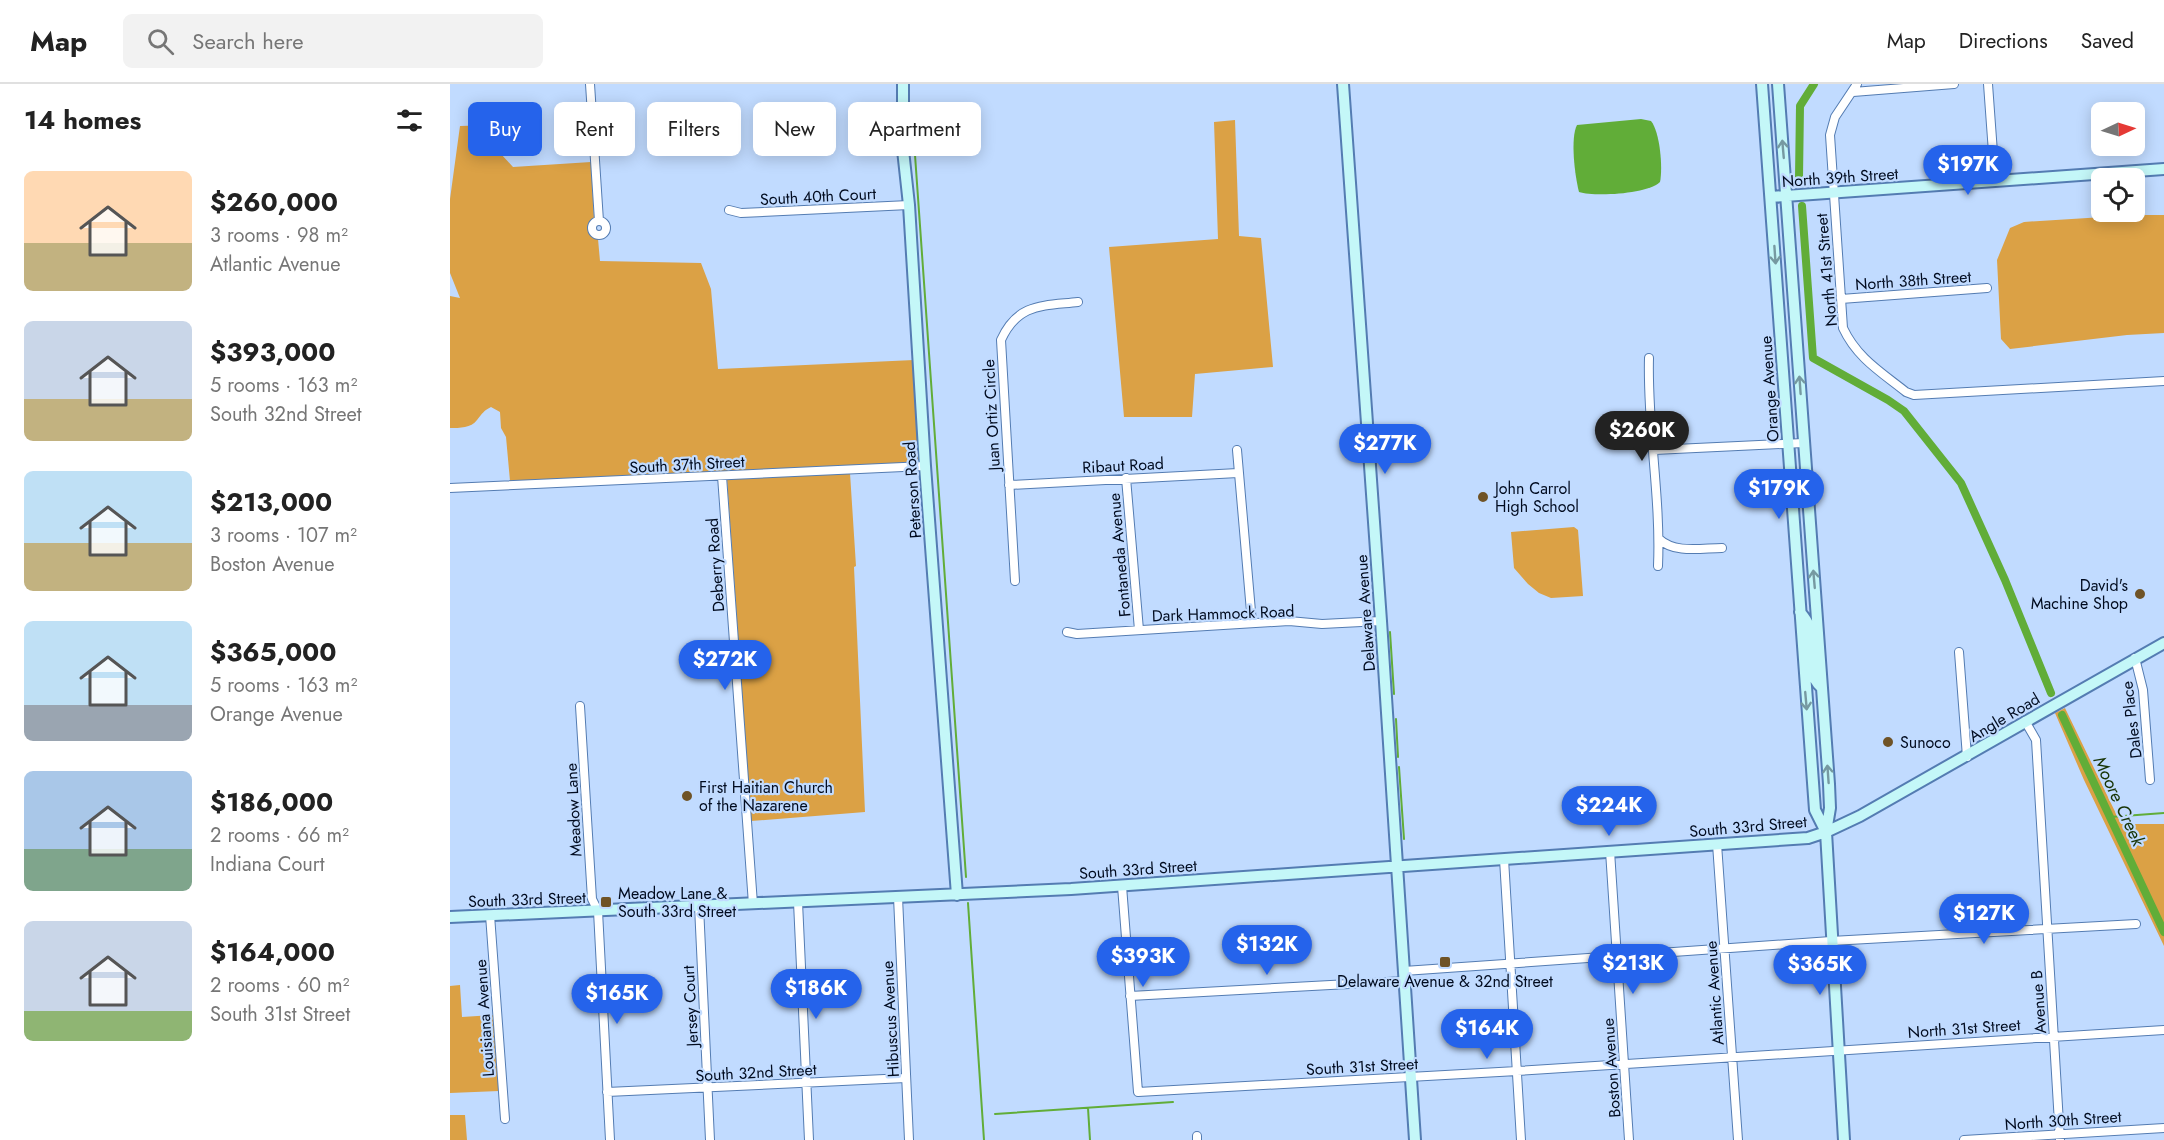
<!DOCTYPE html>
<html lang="en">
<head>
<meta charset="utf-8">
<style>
  :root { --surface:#fff; --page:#f2f2f2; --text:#222; --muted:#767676; --line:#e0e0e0; --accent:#2563eb }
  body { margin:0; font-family:Jost,sans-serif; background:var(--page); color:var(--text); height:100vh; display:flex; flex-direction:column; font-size:22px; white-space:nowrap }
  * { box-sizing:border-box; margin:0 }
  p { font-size:20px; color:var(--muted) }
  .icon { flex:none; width:33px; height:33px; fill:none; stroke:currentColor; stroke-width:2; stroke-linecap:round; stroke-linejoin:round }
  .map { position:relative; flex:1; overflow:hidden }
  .side { display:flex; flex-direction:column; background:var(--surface); width:450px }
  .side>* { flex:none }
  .top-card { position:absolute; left:18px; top:18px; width:570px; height:54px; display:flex; gap:12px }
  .needle { width:39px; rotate:86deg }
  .buttons { position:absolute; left:1641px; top:18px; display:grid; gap:12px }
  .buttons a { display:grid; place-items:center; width:54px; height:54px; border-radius:9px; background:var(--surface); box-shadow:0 3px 15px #0003; font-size:30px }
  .price { position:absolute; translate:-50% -51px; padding:0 14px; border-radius:21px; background:var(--accent); color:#fff; font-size:20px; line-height:39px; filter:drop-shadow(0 2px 3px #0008) }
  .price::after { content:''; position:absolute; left:50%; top:36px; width:18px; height:14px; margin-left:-9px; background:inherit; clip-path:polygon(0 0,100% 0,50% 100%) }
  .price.selected { background:#222; color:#fff }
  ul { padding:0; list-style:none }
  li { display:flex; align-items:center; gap:18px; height:150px; padding:0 24px }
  li span { display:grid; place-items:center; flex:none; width:168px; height:120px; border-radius:9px; color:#555 }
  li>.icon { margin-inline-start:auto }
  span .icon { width:72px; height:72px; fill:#fffc; stroke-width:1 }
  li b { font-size:26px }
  h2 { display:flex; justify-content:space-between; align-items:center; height:72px; padding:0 24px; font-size:26px }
  .pill { padding:0 21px; border-radius:9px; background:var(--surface); box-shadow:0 3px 15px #0003; font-size:21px; line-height:54px }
  .pill.selected { background:var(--accent); color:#fff }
  header { display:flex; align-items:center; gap:36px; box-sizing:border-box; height:84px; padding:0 30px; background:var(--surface); border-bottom:2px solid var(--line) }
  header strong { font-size:28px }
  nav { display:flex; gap:33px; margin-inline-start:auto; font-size:21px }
  .search { width:420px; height:54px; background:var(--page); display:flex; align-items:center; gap:15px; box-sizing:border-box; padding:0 21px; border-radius:9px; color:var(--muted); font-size:22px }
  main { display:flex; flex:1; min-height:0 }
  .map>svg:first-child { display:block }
  .green { fill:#dba145 }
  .water { fill:#61ad38 }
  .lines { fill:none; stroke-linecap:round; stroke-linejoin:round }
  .stream { stroke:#61ad38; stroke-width:2 }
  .canal { stroke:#61ad38; stroke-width:8 }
  .street-casing { stroke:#547cb2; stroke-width:10 }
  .secondary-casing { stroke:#547cb2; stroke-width:14 }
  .street { stroke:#fff; stroke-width:8 }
  .secondary { stroke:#c4f7f8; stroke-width:10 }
  .oneway { stroke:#7699a1 }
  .poi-dot { fill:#6f5326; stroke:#c1dbff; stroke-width:2 }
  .labels { text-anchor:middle; stroke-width:4.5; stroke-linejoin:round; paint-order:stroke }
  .street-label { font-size:16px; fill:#010b1f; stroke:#c1dbff }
  .poi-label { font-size:16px; fill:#010b1f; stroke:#c1dbff; text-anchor:start }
  .water-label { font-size:18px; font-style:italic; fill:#173405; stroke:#c1dbff }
</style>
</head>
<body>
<header>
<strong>Map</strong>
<div class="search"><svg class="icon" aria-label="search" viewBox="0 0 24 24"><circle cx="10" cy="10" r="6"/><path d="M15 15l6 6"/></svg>Search here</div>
<nav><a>Map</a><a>Directions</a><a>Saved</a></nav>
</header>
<main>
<section class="side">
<h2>14 homes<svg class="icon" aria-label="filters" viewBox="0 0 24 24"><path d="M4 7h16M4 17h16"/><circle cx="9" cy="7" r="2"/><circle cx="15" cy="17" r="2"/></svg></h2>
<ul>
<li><span style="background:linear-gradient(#ffd9b3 60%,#c2b280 0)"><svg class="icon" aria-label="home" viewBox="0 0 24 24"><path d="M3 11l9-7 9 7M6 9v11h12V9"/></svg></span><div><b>$260,000</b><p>3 rooms · 98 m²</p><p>Atlantic Avenue</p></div></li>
<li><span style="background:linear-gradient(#c9d6e8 65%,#c2b280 0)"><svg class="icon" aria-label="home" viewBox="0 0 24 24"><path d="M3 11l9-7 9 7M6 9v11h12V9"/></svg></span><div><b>$393,000</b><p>5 rooms · 163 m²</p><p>South 32nd Street</p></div></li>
<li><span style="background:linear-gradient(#bfe0f5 60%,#c2b280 0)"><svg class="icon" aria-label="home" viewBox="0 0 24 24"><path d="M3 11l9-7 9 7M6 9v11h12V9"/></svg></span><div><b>$213,000</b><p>3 rooms · 107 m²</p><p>Boston Avenue</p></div></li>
<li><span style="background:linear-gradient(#bfe0f5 70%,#9aa5b1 0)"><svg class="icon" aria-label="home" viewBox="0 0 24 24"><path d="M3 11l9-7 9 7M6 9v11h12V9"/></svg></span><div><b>$365,000</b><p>5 rooms · 163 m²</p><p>Orange Avenue</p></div></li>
<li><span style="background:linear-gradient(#a9c7e8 65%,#7fa58c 0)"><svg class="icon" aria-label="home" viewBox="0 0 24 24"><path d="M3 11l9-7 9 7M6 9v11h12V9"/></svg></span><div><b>$186,000</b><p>2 rooms · 66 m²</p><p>Indiana Court</p></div></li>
<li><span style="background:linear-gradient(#c9d6e8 75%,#8fb573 0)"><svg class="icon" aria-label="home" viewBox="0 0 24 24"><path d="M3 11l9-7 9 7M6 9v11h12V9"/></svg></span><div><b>$164,000</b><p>2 rooms · 60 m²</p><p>South 31st Street</p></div></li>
</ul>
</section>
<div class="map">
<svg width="1714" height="1056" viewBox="0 0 1714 1056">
  <rect width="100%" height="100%" fill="#c1dbff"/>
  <path class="green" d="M785,36L789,152L811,154L823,283L745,290L742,333H674L659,163L768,155L764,38Z
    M44,41L50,69L63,83L141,78L144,134L140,137L138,145L140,151L148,155L150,177L251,179L261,205L268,285L464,276L470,378L60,397L56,353L51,344L50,328L41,323C33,327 33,329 27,336C21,344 10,344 0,344V212L10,214L0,189V115L10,42Z
    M1685,131H1714V249L1677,251L1560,265L1551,255L1547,176L1560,144L1574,138Z
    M400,389L406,482L404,483L415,728L301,737L277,395Z
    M1124,443L1128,446L1133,512L1101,514L1089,509L1078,500L1064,484L1061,448Z
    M1615,624L1671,740H1714V862L1634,696L1605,629Z
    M10,901L12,933L43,931L49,1007L0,1009V902Z
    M0,1031H15L17,1056H0Z"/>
  <path class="water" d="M1191,35L1201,37C1210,48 1213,84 1210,98C1198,110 1145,113 1129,108C1125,93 1120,54 1127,41Z"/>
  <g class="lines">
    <path class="stream" d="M465,71L516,793
      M940,548L944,610
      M946,635L948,673
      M949,683L954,755
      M1660,733L1714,729
      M518,819L534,1056
      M638,1024L640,1056
      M545,1030L723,1018"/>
    <path class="canal" d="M1349,93L1350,22L1364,0
      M1352,122L1363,274L1438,316L1454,327L1511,399L1555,496L1601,609
      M1612,631L1714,848"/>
    <defs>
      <path id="street" d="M140,0L149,137
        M1407,0L1385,33L1380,51L1393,244C1407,274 1431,288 1456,308L1464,311L1714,297
        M1538,0L1545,96
        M1403,8L1504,0
        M279,126L291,129L459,121
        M142 144a7 7 0 1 1 14 0a7 7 0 1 1-14 0Z
        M1391,215L1537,204
        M1199,274C1197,343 1211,413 1208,482
        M787,366L802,539
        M1204,366L1353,359
        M272,392L303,820
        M676,394L689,546
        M559,401L788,389
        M0,404L475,382
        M1209,455C1225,470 1252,464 1272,464
        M565,497L551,256C568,219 592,222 628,218
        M617,548L627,550L839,537L872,540L931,537
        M1509,568L1517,673
        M1685,574L1693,606L1700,696
        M130,622L142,815L148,827L160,1056
        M1575,637L1586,656L1610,1056
        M1267,760L1288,1056
        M1160,767L1179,1056
        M1054,775L1071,1056
        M672,802L688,1008L1067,987L1714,946
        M448,813L459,1056
        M348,818L359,1056
        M249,822L260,1056
        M40,831L55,1035
        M954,887L1381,857L1686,840
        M680,912L955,897
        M157,1008L456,994
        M747,1052V1056
        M1514,1056L1714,1044"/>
      <path id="secondary" d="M453,0V66L459,121L475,382L507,811
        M893,0L931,537L965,1056
        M1312,0L1365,726L1376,748
        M1328,0L1379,700L1380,724L1376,748L1394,1056
        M1321,113L1714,85
        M1350,528C1353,532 1356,535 1358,540C1364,559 1354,588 1371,603
        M0,833L621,805L1358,754L1376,748L1410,732L1714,559"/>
    </defs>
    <use href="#street" class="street-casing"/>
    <use href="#secondary" class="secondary-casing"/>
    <use href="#street" class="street"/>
    <use href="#secondary" class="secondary"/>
  </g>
  <defs><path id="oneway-shaft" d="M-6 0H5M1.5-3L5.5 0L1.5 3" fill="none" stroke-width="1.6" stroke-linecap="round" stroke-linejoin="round" transform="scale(1.5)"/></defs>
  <g class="oneway">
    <use href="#oneway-shaft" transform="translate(1333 65) rotate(-95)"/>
    <use href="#oneway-shaft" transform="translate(1325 171) rotate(86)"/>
    <use href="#oneway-shaft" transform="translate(1350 301) rotate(-94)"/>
    <use href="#oneway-shaft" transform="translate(1364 495) rotate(-95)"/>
    <use href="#oneway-shaft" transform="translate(1356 617) rotate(85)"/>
    <use href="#oneway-shaft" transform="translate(1378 690) rotate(-94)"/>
  </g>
  <g class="poi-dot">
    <circle cx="1033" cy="413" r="6"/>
    <circle cx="1690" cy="510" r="6"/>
    <circle cx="1438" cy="658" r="6"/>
    <circle cx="237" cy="712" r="6"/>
    <rect x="150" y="812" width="12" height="12" rx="3"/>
    <rect x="989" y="872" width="12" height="12" rx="3"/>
  </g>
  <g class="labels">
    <g class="street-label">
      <text transform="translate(1390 93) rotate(-4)" y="6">North 39th Street</text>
      <text transform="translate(368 112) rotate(-3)" y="6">South 40th Court</text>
      <text transform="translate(1376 186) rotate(-95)" y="6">North 41st Street</text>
      <text transform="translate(1463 196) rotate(-4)" y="6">North 38th Street</text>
      <text transform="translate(1319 305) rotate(-94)" y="6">Orange Avenue</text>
      <text transform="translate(541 331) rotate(-93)" y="6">Juan Ortiz Circle</text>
      <text transform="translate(237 380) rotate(-3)" y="6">South 37th Street</text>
      <text transform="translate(673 381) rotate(-3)" y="6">Ribaut Road</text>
      <text transform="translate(462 406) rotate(-94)" y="6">Peterson Road</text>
      <text transform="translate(669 471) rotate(-95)" y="6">Fontaneda Avenue</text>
      <text transform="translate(265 481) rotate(-94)" y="6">Deberry Road</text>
      <text transform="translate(773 529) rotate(-2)" y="6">Dark Hammock Road</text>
      <text transform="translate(915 529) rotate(-94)" y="6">Delaware Avenue</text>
      <text transform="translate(1554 633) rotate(-31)" y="6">Angle Road</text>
      <text transform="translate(1681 636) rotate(-97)" y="6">Dales Place</text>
      <text transform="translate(123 726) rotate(-93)" y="6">Meadow Lane</text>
      <text transform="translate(1298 742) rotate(-5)" y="6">South 33rd Street</text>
      <text transform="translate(688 785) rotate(-4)" y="6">South 33rd Street</text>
      <text transform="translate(77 815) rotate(-2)" y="6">South 33rd Street</text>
      <text transform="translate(1264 909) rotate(-94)" y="6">Atlantic Avenue</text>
      <text transform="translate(1588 918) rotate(-94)" y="6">Avenue B</text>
      <text transform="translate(240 922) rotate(-93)" y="6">Jersey Court</text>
      <text transform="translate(34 934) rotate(-94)" y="6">Louisiana Avenue</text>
      <text transform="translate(440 935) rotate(-93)" y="6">Hibuscus Avenue</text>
      <text transform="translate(1514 944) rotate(-4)" y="6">North 31st Street</text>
      <text transform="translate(912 982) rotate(-3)" y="6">South 31st Street</text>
      <text transform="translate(1161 984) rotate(-94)" y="6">Boston Avenue</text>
      <text transform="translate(306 988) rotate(-3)" y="6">South 32nd Street</text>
      <text transform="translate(1613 1036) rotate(-4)" y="6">North 30th Street</text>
    </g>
    <g class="poi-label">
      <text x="1045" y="410">John Carrol<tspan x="1045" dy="18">High School</tspan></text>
      <text x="1678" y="507" text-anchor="end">David's<tspan x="1678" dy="18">Machine Shop</tspan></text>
      <text x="1450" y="664">Sunoco</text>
      <text x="249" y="709">First Haitian Church<tspan x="249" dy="18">of the Nazarene</tspan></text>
      <text x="168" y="815">Meadow Lane &amp;<tspan x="168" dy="18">South 33rd Street</tspan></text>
      <text x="995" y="903" text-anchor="middle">Delaware Avenue &amp; 32nd Street</text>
    </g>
    <g class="water-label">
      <text transform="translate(1669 717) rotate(65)" y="6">Moore Creek</text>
    </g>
  </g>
</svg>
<div class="buttons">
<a><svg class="needle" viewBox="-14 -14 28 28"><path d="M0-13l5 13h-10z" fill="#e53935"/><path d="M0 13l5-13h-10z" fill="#767676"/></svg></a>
<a><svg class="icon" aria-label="locate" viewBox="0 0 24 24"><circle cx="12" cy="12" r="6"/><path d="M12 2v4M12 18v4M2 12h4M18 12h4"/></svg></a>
</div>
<b class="price" style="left:1518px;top:112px">$197K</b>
<b class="price selected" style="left:1192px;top:378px">$260K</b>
<b class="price" style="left:935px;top:391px">$277K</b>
<b class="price" style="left:1329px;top:436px">$179K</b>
<b class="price" style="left:275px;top:607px">$272K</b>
<b class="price" style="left:1159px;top:753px">$224K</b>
<b class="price" style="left:1534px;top:861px">$127K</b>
<b class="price" style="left:817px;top:892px">$132K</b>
<b class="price" style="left:693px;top:904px">$393K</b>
<b class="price" style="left:1183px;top:911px">$213K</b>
<b class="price" style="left:1370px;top:912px">$365K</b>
<b class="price" style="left:366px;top:936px">$186K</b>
<b class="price" style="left:167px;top:941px">$165K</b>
<b class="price" style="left:1037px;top:976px">$164K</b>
<div class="top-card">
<a class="pill selected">Buy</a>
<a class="pill">Rent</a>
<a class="pill">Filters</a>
<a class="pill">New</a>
<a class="pill">Apartment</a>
</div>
</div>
</main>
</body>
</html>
